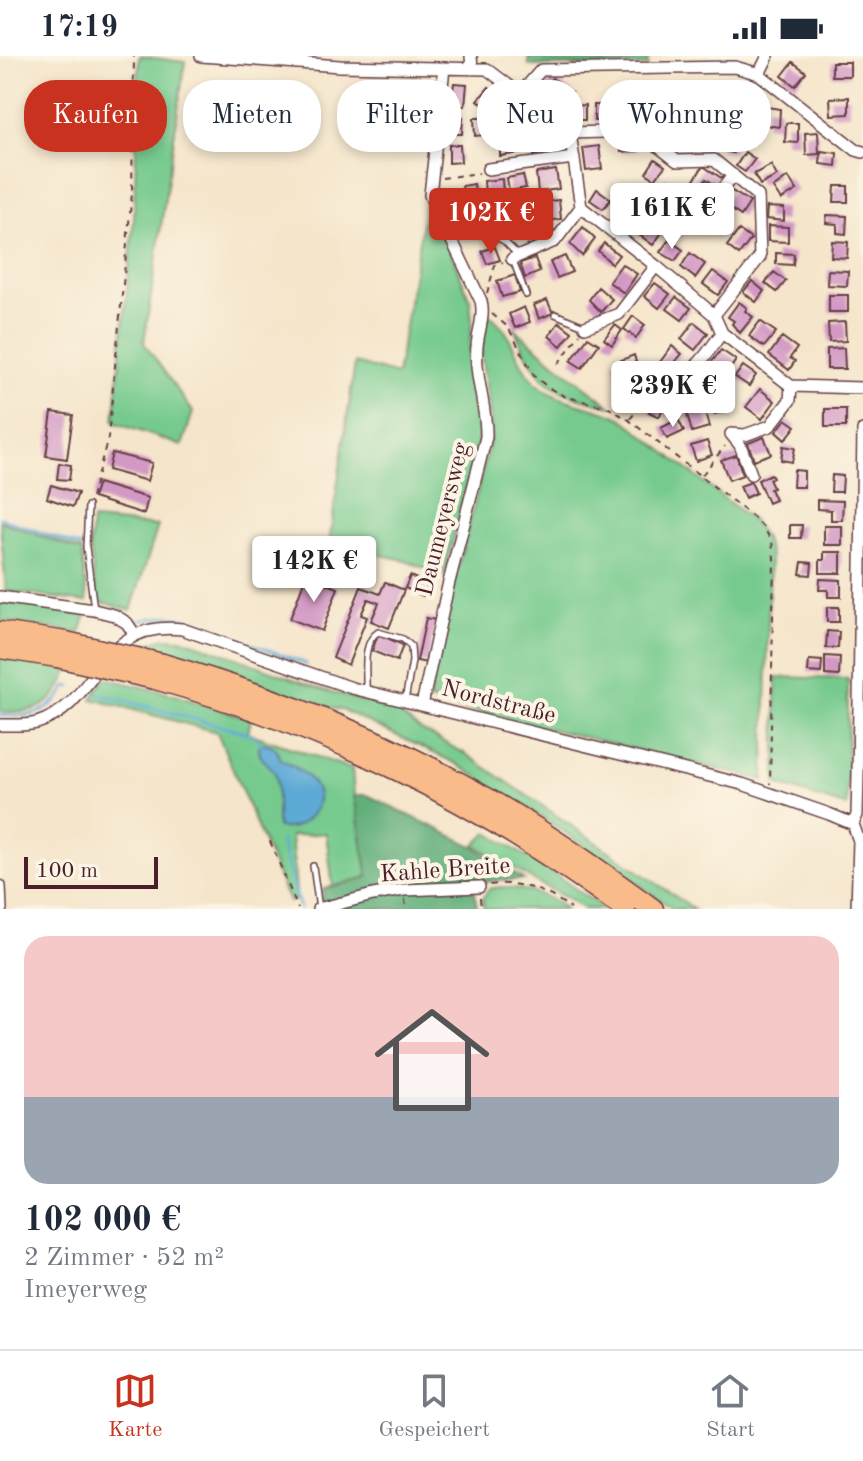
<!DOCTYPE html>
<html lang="de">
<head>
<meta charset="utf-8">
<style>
  :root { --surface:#fff; --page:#f6f6f7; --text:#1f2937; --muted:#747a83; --line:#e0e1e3; --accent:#c8321e }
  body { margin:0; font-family:"Old Standard TT",serif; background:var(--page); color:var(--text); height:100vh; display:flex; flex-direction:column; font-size:30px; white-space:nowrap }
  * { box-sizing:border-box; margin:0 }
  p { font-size:26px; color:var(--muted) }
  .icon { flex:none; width:44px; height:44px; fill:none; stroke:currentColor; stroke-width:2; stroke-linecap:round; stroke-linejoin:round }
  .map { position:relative; height:853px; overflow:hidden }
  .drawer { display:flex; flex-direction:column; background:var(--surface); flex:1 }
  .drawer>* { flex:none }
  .top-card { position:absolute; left:24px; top:24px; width:816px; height:72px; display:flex; gap:16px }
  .scale { position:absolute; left:24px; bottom:20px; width:134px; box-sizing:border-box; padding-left:8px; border:4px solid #4a1f2b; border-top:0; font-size:22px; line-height:28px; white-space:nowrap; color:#4a1f2b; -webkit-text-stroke:6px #fcf5e5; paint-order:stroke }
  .price { position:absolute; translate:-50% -68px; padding:0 18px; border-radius:8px; background:#fff; color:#222; font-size:26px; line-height:52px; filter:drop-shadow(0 2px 4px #0008) }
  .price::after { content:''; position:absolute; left:50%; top:48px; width:24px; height:18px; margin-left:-12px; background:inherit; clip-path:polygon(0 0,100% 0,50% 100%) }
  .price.active { background:var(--accent); color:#fff }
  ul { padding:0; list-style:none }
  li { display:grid; align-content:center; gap:16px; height:424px; padding:0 24px }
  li+li { border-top:2px solid var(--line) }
  li span { display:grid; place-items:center; height:248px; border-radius:24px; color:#555 }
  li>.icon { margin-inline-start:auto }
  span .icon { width:144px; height:144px; fill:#fffc; stroke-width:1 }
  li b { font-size:34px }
  .chip { padding:0 28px; border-radius:32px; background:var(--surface); box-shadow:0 4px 12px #0003; font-size:28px; line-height:72px }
  .chip.active { background:var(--accent); color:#fff }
  .status { display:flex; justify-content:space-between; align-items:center; height:56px; padding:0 40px; background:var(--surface); direction:ltr }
  .status svg { height:22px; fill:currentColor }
  .tabs { display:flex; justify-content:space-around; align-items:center; height:112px; border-top:2px solid var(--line); background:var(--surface); font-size:22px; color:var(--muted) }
  .tabs a { display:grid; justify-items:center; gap:4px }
  .tabs .active { color:var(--accent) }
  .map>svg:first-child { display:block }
  .green { fill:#76ca8e; stroke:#60745c; stroke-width:2 }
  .forest { fill:#60ae79; stroke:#556652; stroke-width:2 }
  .water { fill:#5daad6; stroke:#546480; stroke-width:2 }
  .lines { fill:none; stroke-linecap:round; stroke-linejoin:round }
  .stream { stroke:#5daad6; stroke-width:3 }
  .building { fill:#d399c5 }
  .lane-casing { stroke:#643d43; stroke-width:8 }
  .street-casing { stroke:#643d43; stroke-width:14 }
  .highway-casing { stroke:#643d43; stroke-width:23 }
  .path { stroke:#643d43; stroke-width:2; stroke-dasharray:6 6; stroke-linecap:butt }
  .lane { stroke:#fff; stroke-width:5 }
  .street { stroke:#fff; stroke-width:11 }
  .highway { stroke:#fabb8b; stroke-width:20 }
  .highway-bridge-casing { stroke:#643d43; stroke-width:23; stroke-linecap:butt }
  .highway-bridge { stroke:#fabb8b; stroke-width:20 }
  .labels { text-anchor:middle; stroke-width:8; stroke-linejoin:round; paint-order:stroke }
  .street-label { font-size:24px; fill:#4a1f2b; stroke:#fcf5e5 }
</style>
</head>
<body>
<div class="status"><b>17:19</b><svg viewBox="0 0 49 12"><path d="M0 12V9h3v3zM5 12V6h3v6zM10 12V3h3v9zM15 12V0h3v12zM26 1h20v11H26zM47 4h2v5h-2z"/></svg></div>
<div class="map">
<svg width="863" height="853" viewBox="0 0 863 853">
  <rect width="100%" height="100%" fill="#fcf5e5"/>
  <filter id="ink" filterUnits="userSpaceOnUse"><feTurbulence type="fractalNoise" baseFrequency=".0125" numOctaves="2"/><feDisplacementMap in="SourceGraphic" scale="16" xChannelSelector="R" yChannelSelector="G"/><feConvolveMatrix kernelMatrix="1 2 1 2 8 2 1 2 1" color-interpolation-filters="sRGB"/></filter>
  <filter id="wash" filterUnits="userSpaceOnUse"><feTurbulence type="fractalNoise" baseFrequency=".006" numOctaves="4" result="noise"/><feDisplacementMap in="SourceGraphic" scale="32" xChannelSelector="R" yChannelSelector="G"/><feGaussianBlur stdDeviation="1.8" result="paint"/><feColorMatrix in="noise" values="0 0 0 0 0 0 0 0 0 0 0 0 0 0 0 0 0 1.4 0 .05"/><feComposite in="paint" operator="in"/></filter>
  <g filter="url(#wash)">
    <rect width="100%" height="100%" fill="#f5e5ca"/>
    <path class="green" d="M139,0L185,6L144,287L193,356L182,390L114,366L134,162Z
      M427,138L470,244L472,265L468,306L480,367L479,381L444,519L400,503L329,488L355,307L397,319Z
      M487,258C514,273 513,303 533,324C558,350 594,347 623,363L749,462C761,474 767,485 770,501L764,724L429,644L453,532L491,382C492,355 485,330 482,304C481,289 485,273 487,258Z
      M514,272L557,309L611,350C550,336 540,330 514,272Z
      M92,464L158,470L131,554L97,545L90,491Z
      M0,465L82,495L87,546L6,535Z
      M0,545L86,558L80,577L0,565Z
      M166,582L181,583L198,588L321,633L394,654L419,673L466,698L694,853H673L624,817L545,763L455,707L345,655L316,648L217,613L136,590Z
      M0,601L69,613C55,649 38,659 0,655Z
      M776,621L848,623L847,751L776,728Z
      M105,622L171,638L251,663L248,677L352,713L354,739L368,821L333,831L326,777L291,780L297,843L289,846L217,676L92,643Z
      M488,777L556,819L604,853H583L573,845L538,827L475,789Z
      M500,831C524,832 547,838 566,853H484L483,842L489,833Z"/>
    <path class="forest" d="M528,0H648V10H529Z
      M354,739H367L473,790L524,824H501L474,827L477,853H440L439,850L406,853H317L322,843L323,833L368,821Z"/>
    <path class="water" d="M264,687C275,689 278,695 281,704C306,715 335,738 306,764C297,772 288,774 277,771C277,760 278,726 275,718C270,705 258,707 259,690Z"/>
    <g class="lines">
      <path class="stream" d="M0,462L81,491
        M141,564L169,560L186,563L306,608
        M98,638L245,676L256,681L261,688
        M0,659C31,662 50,658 67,630L71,631
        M281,785L300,853"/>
    </g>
    <g id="blocks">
      <path class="building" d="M793,6L806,16L795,30L782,20Z
        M832,6H850V20H832Z
        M552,22L572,36L559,53L539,38Z
        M454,27L467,28L465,50L451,49Z
        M720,28L733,29L732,45L719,44Z
        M489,31L500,40L489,53L478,44Z
        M675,34L695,37L693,50L673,48Z
        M747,36L761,38L758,62L745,61Z
        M623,39H638V55H623Z
        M849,41V58L831,59L830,42Z
        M647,43H657V49H661V61H646Z
        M512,49L529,62L517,76L501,62Z
        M585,49V64H574L573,50Z
        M594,49H614V65H594Z
        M767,51L780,53L779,71L766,69Z
        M463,61L462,78H450L451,62Z
        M474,62H494V78L475,80Z
        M670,63L681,72L672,82L661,74Z
        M786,67H798V87L785,86Z
        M818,76L819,98L806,99L805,77Z
        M551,78L553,96L534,99L532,80Z
        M691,79H710V94H691Z
        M725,79L737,82L733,97L720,94Z
        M637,81V95L621,96L620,82Z
        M520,84L521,97L500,100V87Z
        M449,89H460L461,106L449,107Z
        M599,90L602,113L586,115L583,92Z
        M821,95L837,97L836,110L820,108Z
        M745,96L755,103L745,116L736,110Z
        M655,103L665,110L655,123L646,117Z
        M771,109L777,120L760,129L754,118Z
        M703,110L723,123L718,131L706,123L701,131L693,126Z
        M556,114L559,133L538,136L536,117Z
        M523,119L526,132L509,135L507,122Z
        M788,121L797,134L781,144L773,132Z
        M502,123L503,137L485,139L484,125Z
        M668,123L679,130L667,146L656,139Z
        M474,128L477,152L465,154L462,130Z
        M835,130H848V146H834Z
        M597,133L611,143L603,153L590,144Z
        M687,134L696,140L683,158L674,151Z
        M732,135L750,146L741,160L723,148Z
        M559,144L561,163L539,166L537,147Z
        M628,144L644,156L632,172L616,160Z
        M712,150L722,156L712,172L702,166Z
        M767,151L784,152V165L766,163Z
        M518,159L519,172L506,174L504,161Z
        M827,159L847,160L846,178L837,177V168L826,167Z
        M489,161L491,180L476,182L474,163Z
        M648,164L663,175L653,189L638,178Z
        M768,170L788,171V186L768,185Z
        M583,171L595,183L582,200L570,188Z
        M739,174L751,183L739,199L727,190Z
        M669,184L683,194L675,205L660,196Z
        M832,185L848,186L847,202L831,201Z
        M604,187L619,199L612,208L598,195Z
        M495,191L500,204L487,208L482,195Z
        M690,197L705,208L695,222L681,211Z
        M776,197L794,198L793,209L776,208Z
        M565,200L572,216L557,222L550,206Z
        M535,202L540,216L525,222L520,207Z
        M622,208L637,218L624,237L609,226Z
        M828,214L848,215L847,230L827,229Z
        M713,215L728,226L718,239L703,228Z
        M774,216L786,225L777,236L765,227Z
        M515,219L520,236L502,241L497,225Z
        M752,225L764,235L756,246L743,236Z
        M655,227L670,238L659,252L644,240Z
        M598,231L612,243L601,256L589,244Z
        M829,239H848V256H829Z
        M676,241L691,252L682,264L667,253Z
        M547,244L553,257L539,263L534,249Z
        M739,246L747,252L745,255L753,261L740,277L732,268L734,265L728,261Z
        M524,251L530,266L515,272L509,258Z
        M633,260L645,269L636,282L624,273Z
        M760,265L776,276L764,291L749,280Z
        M559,266L572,276L561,290L549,280Z
        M694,266L708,277L695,294L681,283Z
        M845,266L846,285L829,286L828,267Z
        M615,269L622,274L612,289L604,283Z
        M588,281L599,288L582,312L571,305Z
        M782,281L797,292L790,302L795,305L789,314L769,299Z
        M672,290L682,298L669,313L660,306Z
        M844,292L845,313H827V293Z
        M721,294L736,304L727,318L711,307Z
        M634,299L636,306L631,308L633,314L618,320L614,307Z
        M743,310L756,319L749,330L735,321Z
        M642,322L646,333L623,343L618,331Z
        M693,324L698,334L703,335V341L700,342L696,339L683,343L678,329Z
        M760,333L775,345L762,363L746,351Z
        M658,337L668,341L659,361L649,356Z
        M723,342L727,355L714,358L711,345Z
        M704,353L709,371L692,376L687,358Z
        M825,353H846V371H825Z
        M52,356L73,359L67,403L46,400Z
        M678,363L684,375L667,383L661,372Z
        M786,363L796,370L785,384L776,376Z
        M764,381L771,398L754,404L748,387Z
        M707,385L712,399L696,405L691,390Z
        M783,390L795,392L792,406L781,404Z
        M112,397L152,407L147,425L108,414Z
        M736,399L743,419L729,424L721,404Z
        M59,407L71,409L69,424L57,423Z
        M794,414L804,415V431H793Z
        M771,418L773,422L769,423L773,432L770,433L775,444L768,447L758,424Z
        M832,419L843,420L842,436H831Z
        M751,426L756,437L745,442L740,430Z
        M98,427L148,442L144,458L93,442Z
        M51,429L78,437L73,451L47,442Z
        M817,444L843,445L842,464H831V454L817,453Z
        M790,469H802L801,482H790Z
        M824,470H842V489H824Z
        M824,496H841V517H820V504H824Z
        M802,506L812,507L811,519L800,518Z
        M306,520L338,532L322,575L290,563Z
        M410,520L428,528L423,540L405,532Z
        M820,523L841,524V541H828V534H819Z
        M385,526L404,534L389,572L371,565L379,547L368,543L361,559L367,561L348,609L333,602L361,531L380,538Z
        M827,551H839V566H827Z
        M426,562L436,564L427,607L417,605Z
        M827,575L839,576L838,592H826Z
        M378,578L403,589L397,605L372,595Z
        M825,600L840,601L839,620L825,619Z
        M809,604L822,605L821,617L808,616Z"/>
    </g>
  </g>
  <g filter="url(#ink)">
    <use href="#blocks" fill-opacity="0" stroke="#643d43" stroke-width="2"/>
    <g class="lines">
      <defs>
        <path id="lane" d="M494,164L498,182L504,185L518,199
          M513,204L526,239
          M555,258L584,270
          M88,450L86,491L94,553
          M366,634C367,616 361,587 378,576L403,583L411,590L412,605L405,645
          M313,810L319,853"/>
        <path id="street" d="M201,0L340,10L487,13L520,38L541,14L735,11L759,18L856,94L863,96
          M471,0L472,13
          M759,18L768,0
          M520,38L570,77L581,151L656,210L714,259L722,277L791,330L863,332
          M570,77L638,75L677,105L714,104L758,140L760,201L714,259
          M488,113L574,102
          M713,146L733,119
          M512,203L555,185L581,151
          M585,271L619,258L656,210
          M657,320C694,325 702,303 722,277
          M731,378L745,379L770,370L790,344L791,330
          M731,378L740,389L751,418
          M0,541L94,554L114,559L127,567L135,579
          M422,649L448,530L486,381C487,350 474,321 477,290C478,276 485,260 481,245L430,139L444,12
          M0,669C12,669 25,670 37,667C102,647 95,564 182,573L352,632L742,728L829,758L853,768
          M0,830L1,853
          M318,853L373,839L404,834L479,831
          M857,853L859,785L853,768L857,759L858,718L863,374"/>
        <path id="highway" d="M0,576L66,586
          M0,592L57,601
          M163,608C265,638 365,675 458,726C527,763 590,807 653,853
          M155,623C330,671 479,746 625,853"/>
      </defs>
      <use href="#lane" class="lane-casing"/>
      <use href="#street" class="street-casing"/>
      <use href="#highway" class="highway-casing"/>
      <path class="path" d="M442,122L479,117
        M487,237L495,209L503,206
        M492,258L508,271L534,320L549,332L564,340L609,352L629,364L753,461L764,472L772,486L774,502L770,728
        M558,308L580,278
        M630,363L652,335L654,329
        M702,419L725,390
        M91,442L108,382L132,137L134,0
        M270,785L298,853
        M490,829C518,824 549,835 571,853
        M480,842L481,853
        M405,843L406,853"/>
      <use href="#lane" class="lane"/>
      <use href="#street" class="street"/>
      <use href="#highway" class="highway"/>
      <defs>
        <path id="highway-bridge" d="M66,586L163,608
          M57,601L155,623"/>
      </defs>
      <use href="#highway-bridge" class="highway-bridge-casing"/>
      <use href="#highway-bridge" class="highway-bridge"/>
    </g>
  </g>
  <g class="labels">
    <g class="street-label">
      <text transform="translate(442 463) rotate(-76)" y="8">Daumeyersweg</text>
      <text transform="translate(499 645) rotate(14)" y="8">Nordstraße</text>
      <text transform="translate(445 813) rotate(-4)" y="8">Kahle Breite</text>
    </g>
  </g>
</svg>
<div class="scale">100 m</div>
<b class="price" style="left:672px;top:195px">161K €</b>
<b class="price active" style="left:491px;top:200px">102K €</b>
<b class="price" style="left:673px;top:373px">239K €</b>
<b class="price" style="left:314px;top:548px">142K €</b>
<div class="top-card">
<a class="chip active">Kaufen</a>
<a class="chip">Mieten</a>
<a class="chip">Filter</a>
<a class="chip">Neu</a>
<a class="chip">Wohnung</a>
</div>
</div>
<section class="drawer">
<ul>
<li><span style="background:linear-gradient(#f6c9c9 65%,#9aa5b1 0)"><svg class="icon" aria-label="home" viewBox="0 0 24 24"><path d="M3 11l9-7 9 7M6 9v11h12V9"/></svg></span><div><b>102 000 €</b><p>2 Zimmer · 52 m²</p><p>Imeyerweg</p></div></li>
</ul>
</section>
<nav class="tabs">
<a class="active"><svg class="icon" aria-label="map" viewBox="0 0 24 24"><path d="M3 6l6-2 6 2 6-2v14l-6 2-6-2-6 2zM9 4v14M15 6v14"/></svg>Karte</a>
<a><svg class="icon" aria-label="saved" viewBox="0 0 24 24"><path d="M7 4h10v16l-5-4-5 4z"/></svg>Gespeichert</a>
<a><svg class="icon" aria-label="home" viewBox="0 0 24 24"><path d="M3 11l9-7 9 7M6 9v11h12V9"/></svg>Start</a>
</nav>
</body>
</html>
